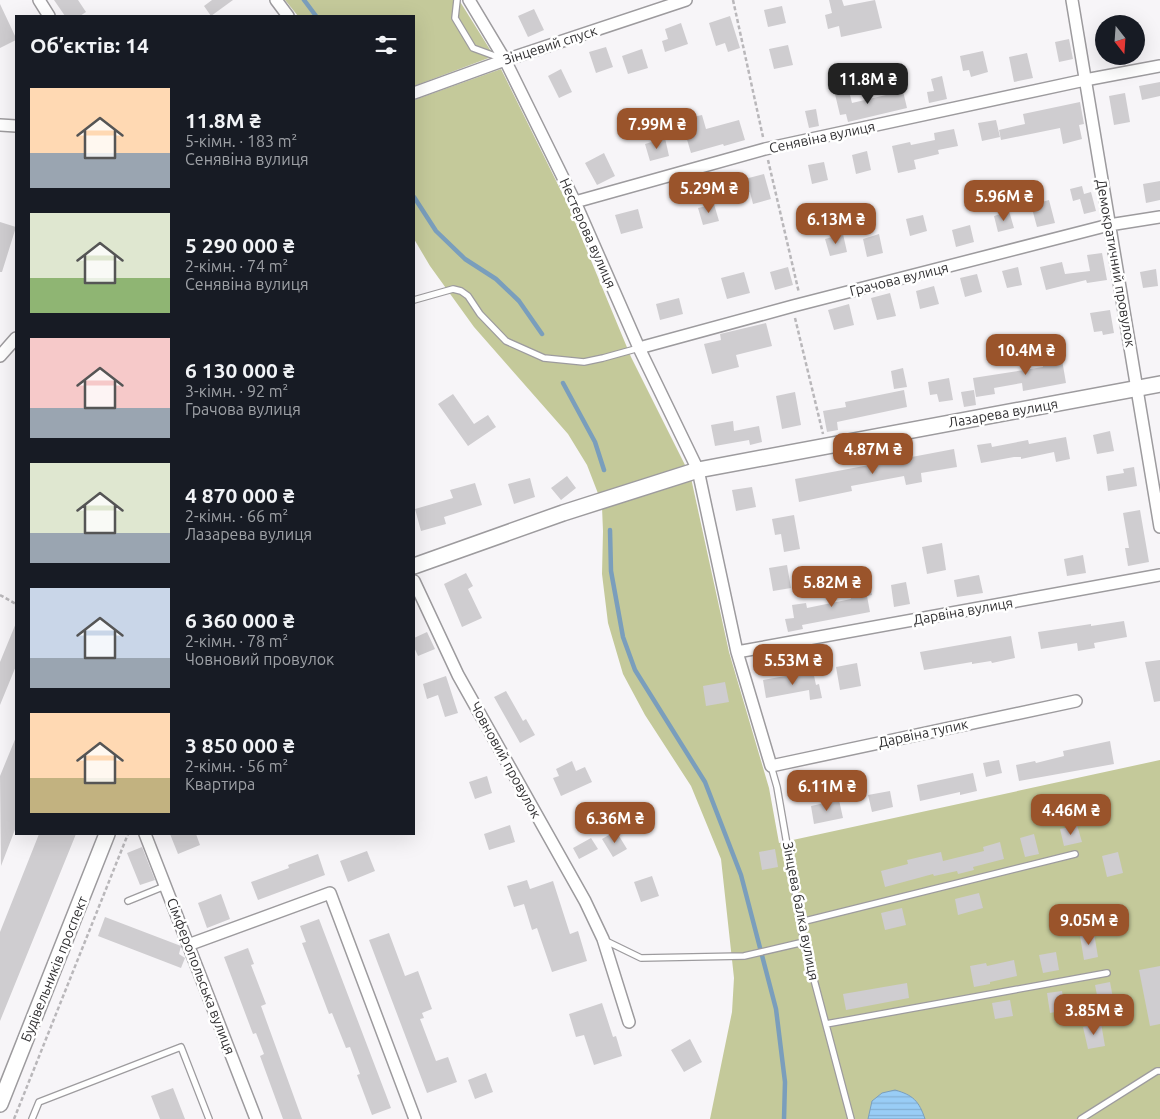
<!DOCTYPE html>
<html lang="uk">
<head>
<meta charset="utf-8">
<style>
  :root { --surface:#171b24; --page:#20242c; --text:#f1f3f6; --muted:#9ea1a6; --accent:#9a542b }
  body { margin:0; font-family:Ubuntu,sans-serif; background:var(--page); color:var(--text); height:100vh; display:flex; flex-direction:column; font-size:19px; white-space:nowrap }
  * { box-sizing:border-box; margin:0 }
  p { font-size:16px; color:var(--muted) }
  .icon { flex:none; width:28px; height:28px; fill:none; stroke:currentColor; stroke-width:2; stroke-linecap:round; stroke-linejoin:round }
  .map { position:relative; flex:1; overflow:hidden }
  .side { position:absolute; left:15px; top:15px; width:400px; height:820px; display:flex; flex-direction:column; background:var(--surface); border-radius:0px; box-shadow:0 5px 20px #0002 }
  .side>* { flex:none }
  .needle { width:32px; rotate:163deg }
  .controls { position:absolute; left:1095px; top:15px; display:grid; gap:10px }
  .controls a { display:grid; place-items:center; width:50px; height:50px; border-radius:50%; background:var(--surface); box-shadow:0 5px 20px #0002; font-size:25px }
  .price { position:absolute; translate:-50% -42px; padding:0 11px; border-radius:10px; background:var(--accent); color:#fff; font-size:16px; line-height:32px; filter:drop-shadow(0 1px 2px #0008) }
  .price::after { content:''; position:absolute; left:50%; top:30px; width:15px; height:11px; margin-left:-8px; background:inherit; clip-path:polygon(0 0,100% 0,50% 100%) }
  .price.current { background:#222; color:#fff }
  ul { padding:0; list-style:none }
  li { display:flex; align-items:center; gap:15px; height:125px; padding:0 15px }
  li span { display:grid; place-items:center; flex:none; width:140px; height:100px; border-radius:0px; color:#555 }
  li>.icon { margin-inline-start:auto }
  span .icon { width:60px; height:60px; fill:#fffc; stroke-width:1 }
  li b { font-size:21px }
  h2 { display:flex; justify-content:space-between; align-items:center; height:60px; padding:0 15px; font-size:21px }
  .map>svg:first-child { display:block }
  .green { fill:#c4c99a }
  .water { fill:url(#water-rules); stroke:#7a9ebc }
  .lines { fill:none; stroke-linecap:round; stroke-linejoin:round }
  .stream { stroke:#7a9ebc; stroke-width:4.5 }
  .building { fill:#cfcdd0 }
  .service-casing { stroke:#9d9b9e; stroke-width:8 }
  .minor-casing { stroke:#9d9b9e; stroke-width:14 }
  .tertiary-casing { stroke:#9d9b9e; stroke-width:18 }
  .path { stroke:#b9b7ba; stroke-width:2.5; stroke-dasharray:4 2.5; stroke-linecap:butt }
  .service { stroke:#fff; stroke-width:5.5 }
  .minor { stroke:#fff; stroke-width:11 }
  .tertiary { stroke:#fff; stroke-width:15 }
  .labels { text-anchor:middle; stroke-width:5; stroke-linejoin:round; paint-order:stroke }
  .street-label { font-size:14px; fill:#323133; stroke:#fff }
</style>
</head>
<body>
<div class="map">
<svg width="1160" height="1119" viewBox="0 0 1160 1119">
  <defs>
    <pattern id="water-rules" width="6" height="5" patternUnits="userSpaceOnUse" patternTransform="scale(1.25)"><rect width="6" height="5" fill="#99cdf6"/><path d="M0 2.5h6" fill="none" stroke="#84b0d3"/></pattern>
  </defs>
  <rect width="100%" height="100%" fill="#f7f5f8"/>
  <path class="green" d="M285,0H459L494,56L414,86V16H298Z
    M501,69L568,205L631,357L686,467L599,496L587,465L568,434L474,327L430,266L414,239V100Z
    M691,478L729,652L769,788L779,843L1160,760V1119H710L732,1012L734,978L721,859L691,786L645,715L623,674L608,623L602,574L603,531L602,507Z"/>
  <path class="water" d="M895,1090C913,1095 919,1101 925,1119H868L872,1101L882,1093Z"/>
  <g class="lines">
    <path class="stream" d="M304,0L316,16
      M414,197L436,231L465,259L496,279L519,301L542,334
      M563,383L595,442L604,470
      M610,530L611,571L623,637L635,670L705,782L741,875L776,1009L785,1082L784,1119"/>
  </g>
  <path class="building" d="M54,0H78L86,12L80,16H65Z
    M212,0H233L211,16L204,6Z
    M829,0H842L844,6L875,0L882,28L841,37L839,26L828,29L825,15L832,13Z
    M0,4L16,38V40L0,48Z
    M782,6L786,23L768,27L764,10Z
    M534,9L544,30L528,37L518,16Z
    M730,16L740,48L728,52L725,43L716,46L709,23Z
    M681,23L688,44L665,52L662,41L668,39L665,29Z
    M1069,39L1073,59L1059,62L1055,42Z
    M788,45L793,65L774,69L769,49Z
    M606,47L613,67L596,73L589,52Z
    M642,49L648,68L628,74L622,56Z
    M983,51L988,72L971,77L969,70L963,71L960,56Z
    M1027,53L1033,78L1014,82L1009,57Z
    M561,69L572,92L559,98L548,76Z
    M942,76L947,99L929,103L927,92L934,91L931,79Z
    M1160,82V96L1142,100L1139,86Z
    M848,87L852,103L903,91L907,108L848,122L846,114L840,115L834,90Z
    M1125,93L1130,122L1114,125L1109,96Z
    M1080,102L1084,124L1079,125L1082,139L1063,144L1060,128L1001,140L999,130L1025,124L1023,114Z
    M816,109L819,126L809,128L805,111Z
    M702,115L706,129L739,120L745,140L724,146L723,144L691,153L683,126L690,125L688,118Z
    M996,120L1000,137L982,141L978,123Z
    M954,129L958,146L938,150L939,154L914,160L916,169L898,173L892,146L910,142L911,145L935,140L934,133Z
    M665,138L669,156L650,161L645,144Z
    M867,151L871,170L856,174L852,155Z
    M604,153L615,176L597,185L585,163Z
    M824,162L828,180L812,184L808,165Z
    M764,174L771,199L753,204L750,192L745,194L741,180Z
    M1160,181V200L1146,203L1143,184Z
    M1082,186L1084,194L1091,192L1096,211L1084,214L1080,199L1073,201L1070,189Z
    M1049,200L1055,223L1037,227L1031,205Z
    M714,204L719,221L703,225L698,208Z
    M638,209L643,228L621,234L615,215Z
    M1009,211L1014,228L998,232L994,216Z
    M923,215L927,231L910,236L906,219Z
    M0,222L16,227L2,272H0Z
    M970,225L974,242L956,247L952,230Z
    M843,234L847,252L830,256L825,239Z
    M879,234L883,253L867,257L863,239Z
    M1102,253L1107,280L1087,283L1086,280L1046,290L1040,267L1062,262L1065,274L1090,271L1087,255Z
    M788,267L793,285L775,290L770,272Z
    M1018,267L1022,285L1007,288L1002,271Z
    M1156,269L1158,286L1143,288L1140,272Z
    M744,272L750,293L727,299L721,278Z
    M977,274L982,292L965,297L960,278Z
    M934,286L939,304L920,309L916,291Z
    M890,293L896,316L877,320L871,298Z
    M679,298L683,314L660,320L656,304Z
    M849,304L854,325L834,330L828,310Z
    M1110,310L1114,333L1103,335L1102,331L1094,332L1090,313Z
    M766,323L772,346L736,355L739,367L712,374L704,344L721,340L720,334Z
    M1060,348L1066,383L1023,391L1022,383L994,388L995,394L976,397L973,378L1043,367L1040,352Z
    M903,368L907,387L894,389L891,371Z
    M949,378L953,400L939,402L937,394L930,395L928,382Z
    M904,390L907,407L837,422L838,430L827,432L823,411L846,407L845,402Z
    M974,390L976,405L964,407L961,392Z
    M795,392L801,425L782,429L776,396Z
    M453,394L474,424L488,415L496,427L468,446L438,404Z
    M733,421L734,431L759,426L762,442L750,445L749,440L715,446L711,425Z
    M1110,431L1114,451L1097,454L1093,435Z
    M1066,437L1070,459L1056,462L1054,452L1021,459V457H1014L981,463L977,445L991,443L992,447L1028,440L1029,444Z
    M954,449L957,467L921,473L922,482L906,485L904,476L851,486L852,491L799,502L795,479Z
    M1134,467L1137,486L1108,491L1106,476L1124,473L1123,469Z
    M567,476L576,488L561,500L551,488Z
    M530,478L535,497L514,504L508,484Z
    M475,483L482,505L444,517L446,524L421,531L415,509L453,498L450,490Z
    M752,487L756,507L736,511L732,490Z
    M1140,510L1149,562L1128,566L1125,548H1129L1123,513Z
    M794,515L800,549L784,552L781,534L775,535L772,519Z
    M942,543L946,570L927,574L922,547Z
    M1083,555L1086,573L1067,576L1064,559Z
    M787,565L791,588L773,591L769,568Z
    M466,573L473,586L468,589L482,618L462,627L444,584Z
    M979,575L983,593L957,597L954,580Z
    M869,581L872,595L867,596L870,612L802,625L803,629L788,632L785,619L794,618L792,605L806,603L807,608L851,599L848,585Z
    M906,582L910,604L894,607L891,585Z
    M1124,621L1127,637L1094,643L1095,648L1078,651L1077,643L1041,649L1038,632L1091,624V626Z
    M16,623V666L0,705V662Z
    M427,632L435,649L418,656L414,647V638Z
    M1011,636L1015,658L992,663L991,661L972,664V662L924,670L920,652Z
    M1160,660V701L1154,702L1145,662Z
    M857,663L861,686L840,690L836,667Z
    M813,671L816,685L819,684L822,698L810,700L809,690L766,698L763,680Z
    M446,676L458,713L445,717L438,695L427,699L423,684Z
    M725,682L729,702L706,706L703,686Z
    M506,691L523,721L526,719L535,735L520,743L494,697Z
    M16,737V827L1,866L0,776Z
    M1110,741L1114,764L1019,781L1016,765L1035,761L1036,763L1064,756L1063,751Z
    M999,760L1002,773L986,777L983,763Z
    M572,761L576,771L585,767L592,782L561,796L553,778L559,776L556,769Z
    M973,773L977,791L960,795V792L920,801L917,785Z
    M487,776L492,793L475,799L469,782Z
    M890,791L893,807L872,812L868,795Z
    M839,800L843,818L814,824L811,806Z
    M510,825L515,842L489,850L484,834Z
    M1077,825L1082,842L1064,846L1060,829Z
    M616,831L627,849L613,857L602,839Z
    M39,834H76L0,1021V932Z
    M170,834H196L200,845L178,854Z
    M1034,834L1039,854L1025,857L1020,838Z
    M591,838L598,849L579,859L573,848Z
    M1000,842L1004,859L973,867L974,870L958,874L957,871L934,876L933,874L885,887L881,871L908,864L907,860L941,852L943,861L984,851L983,847Z
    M142,847L155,880L140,885L127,853Z
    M775,849L778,867L762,870L759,852Z
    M367,851L375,871L348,882L340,861Z
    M1118,852L1123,873L1107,877L1102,856Z
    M318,854L325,875L258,900L251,882L289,868L288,865Z
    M652,876L659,896L641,902L634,882Z
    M527,880L530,889L553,881L570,934L578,931L587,961L552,972L537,928L532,930L524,904L514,907L507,886Z
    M979,893L983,908L958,915L955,899Z
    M221,894L230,919L207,928L198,903Z
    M902,908L906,925L885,930L881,913Z
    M105,917L181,946L179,954L185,958L181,968L98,936Z
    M319,919L391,1108L372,1115L357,1075L360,1074L350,1047L346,1048L332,1013L329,1014L302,943L306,942L300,926Z
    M389,933L405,976L418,971L432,1009L422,1013L424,1018L420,1019L436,1061L448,1057L457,1082L427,1093L369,940Z
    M1094,933L1098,957L1084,960L1080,936Z
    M248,948L254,964L251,965L266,1004L261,1006L302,1119H283L260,1056L264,1054L256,1033L253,1034L224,957Z
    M1056,952L1059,970L1043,973L1039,955Z
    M1014,960L1017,976L990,982V984L974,987L970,966L986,963L987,966Z
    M1160,966V1024L1150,1026L1139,970Z
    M1110,982L1113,998L1098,1000L1095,985Z
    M907,983L909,998L846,1010L843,994Z
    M1062,991L1065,1010L1050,1013L1047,993Z
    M1010,1000L1013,1016L995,1019L992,1003Z
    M602,1003L613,1037L616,1036L622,1056L594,1065L584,1035L576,1037L569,1014Z
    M1101,1023L1105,1046L1088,1049L1083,1027Z
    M690,1039L702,1062L684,1072L671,1050Z
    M486,1073L493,1092L475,1099L468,1080Z
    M173,1088L185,1119H160L151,1096Z"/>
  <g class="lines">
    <defs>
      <path id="service" d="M457,0L455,18L473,48L503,59
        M414,300L453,289L461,291L468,296L480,314L506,341L544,358L584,362L603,358L639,348
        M771,766L777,787L804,942L851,1119
        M128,901L165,886
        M801,922L1075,854
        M604,940L641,958L744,956L804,942
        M826,1024L1107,973
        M32,1119L39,1102L181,1047L209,1119
        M1081,1119L1157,1071H1160"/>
      <path id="minor" d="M39,0L49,16
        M276,0L288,16
        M469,0L505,60L575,202L639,348L698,470L737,652L771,766L1076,701
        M1072,0L1160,527
        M414,93L505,60L686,0
        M0,125L16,126
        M575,202L765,149L1085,80L1160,66
        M639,348L793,306L1109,225L1160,217
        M0,356L16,338
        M414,581L458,675L585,901L603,939L629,1022
        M737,652L1160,575
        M145,834L256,1119
        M188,945L330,893L415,1119"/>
      <path id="tertiary" d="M414,566L563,513L698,470L1160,384
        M0,1104L107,834"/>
    </defs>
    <use href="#service" class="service-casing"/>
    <use href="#minor" class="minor-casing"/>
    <use href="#tertiary" class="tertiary-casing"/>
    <path class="path" d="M733,0L763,137
      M768,160L799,293
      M795,318L823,434
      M0,595L16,604
      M14,1119L128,834"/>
    <use href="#service" class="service"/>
    <use href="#minor" class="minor"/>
    <use href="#tertiary" class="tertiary"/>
  </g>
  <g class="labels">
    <g class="street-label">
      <text transform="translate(550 45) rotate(-18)" y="5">Зінцевий спуск</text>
      <text transform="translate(822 137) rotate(-12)" y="5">Сенявіна вулиця</text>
      <text transform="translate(588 233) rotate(66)" y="5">Нестерова вулиця</text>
      <text transform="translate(1116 263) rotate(80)" y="5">Демократичний провулок</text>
      <text transform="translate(899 279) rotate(-14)" y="5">Грачова вулиця</text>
      <text transform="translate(1003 413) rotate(-10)" y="5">Лазарева вулиця</text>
      <text transform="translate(963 611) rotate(-10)" y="5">Дарвіна вулиця</text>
      <text transform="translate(923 733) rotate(-12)" y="5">Дарвіна тупик</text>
      <text transform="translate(506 760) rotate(61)" y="5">Човновий провулок</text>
      <text transform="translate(801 911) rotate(79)" y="5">Зінцева балка вулиця</text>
      <text transform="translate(54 969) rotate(-68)" y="5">Будівельників проспект</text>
      <text transform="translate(201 976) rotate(69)" y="5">Сімферопольська вулиця</text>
    </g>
  </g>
</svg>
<div class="controls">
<a><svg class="needle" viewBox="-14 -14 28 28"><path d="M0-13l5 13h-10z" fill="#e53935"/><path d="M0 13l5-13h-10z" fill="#9ea1a6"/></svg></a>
</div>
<b class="price current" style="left:868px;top:105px">11.8M ₴</b>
<b class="price" style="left:657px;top:150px">7.99M ₴</b>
<b class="price" style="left:709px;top:214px">5.29M ₴</b>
<b class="price" style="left:1004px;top:222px">5.96M ₴</b>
<b class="price" style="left:836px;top:245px">6.13M ₴</b>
<b class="price" style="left:1026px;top:376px">10.4M ₴</b>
<b class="price" style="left:873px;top:475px">4.87M ₴</b>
<b class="price" style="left:832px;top:608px">5.82M ₴</b>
<b class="price" style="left:793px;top:686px">5.53M ₴</b>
<b class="price" style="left:827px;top:812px">6.11M ₴</b>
<b class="price" style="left:1071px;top:836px">4.46M ₴</b>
<b class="price" style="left:615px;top:844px">6.36M ₴</b>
<b class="price" style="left:1089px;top:946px">9.05M ₴</b>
<b class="price" style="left:1094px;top:1036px">3.85M ₴</b>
<section class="side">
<h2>Об’єктів: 14<svg class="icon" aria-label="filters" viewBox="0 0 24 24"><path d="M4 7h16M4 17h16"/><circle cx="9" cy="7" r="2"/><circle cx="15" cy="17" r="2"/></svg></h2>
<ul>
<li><span style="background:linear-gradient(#ffd9b3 65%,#9aa5b1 0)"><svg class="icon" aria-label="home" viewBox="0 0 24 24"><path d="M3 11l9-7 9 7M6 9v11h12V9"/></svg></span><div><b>11.8M ₴</b><p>5-кімн. · 183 m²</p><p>Сенявіна вулиця</p></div></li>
<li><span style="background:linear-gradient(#dfe7d0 65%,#8fb573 0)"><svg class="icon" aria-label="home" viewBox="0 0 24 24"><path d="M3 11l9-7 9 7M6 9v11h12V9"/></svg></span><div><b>5 290 000 ₴</b><p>2-кімн. · 74 m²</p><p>Сенявіна вулиця</p></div></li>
<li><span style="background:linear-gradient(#f6c9c9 70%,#9aa5b1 0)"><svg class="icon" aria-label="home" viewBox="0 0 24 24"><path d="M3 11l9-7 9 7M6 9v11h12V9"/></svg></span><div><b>6 130 000 ₴</b><p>3-кімн. · 92 m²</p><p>Грачова вулиця</p></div></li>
<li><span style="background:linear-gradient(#dfe7d0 70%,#9aa5b1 0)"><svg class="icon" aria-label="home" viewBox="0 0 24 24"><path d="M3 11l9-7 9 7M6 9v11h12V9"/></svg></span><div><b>4 870 000 ₴</b><p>2-кімн. · 66 m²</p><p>Лазарева вулиця</p></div></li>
<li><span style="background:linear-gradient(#c9d6e8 70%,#9aa5b1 0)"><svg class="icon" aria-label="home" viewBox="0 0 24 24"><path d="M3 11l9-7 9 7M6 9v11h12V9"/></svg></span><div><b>6 360 000 ₴</b><p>2-кімн. · 78 m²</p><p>Човновий провулок</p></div></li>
<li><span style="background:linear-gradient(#ffd9b3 65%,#c2b280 0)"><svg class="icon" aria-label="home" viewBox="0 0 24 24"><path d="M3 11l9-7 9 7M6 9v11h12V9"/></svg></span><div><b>3 850 000 ₴</b><p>2-кімн. · 56 m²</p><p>Квартира</p></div></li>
</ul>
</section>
</div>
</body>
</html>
